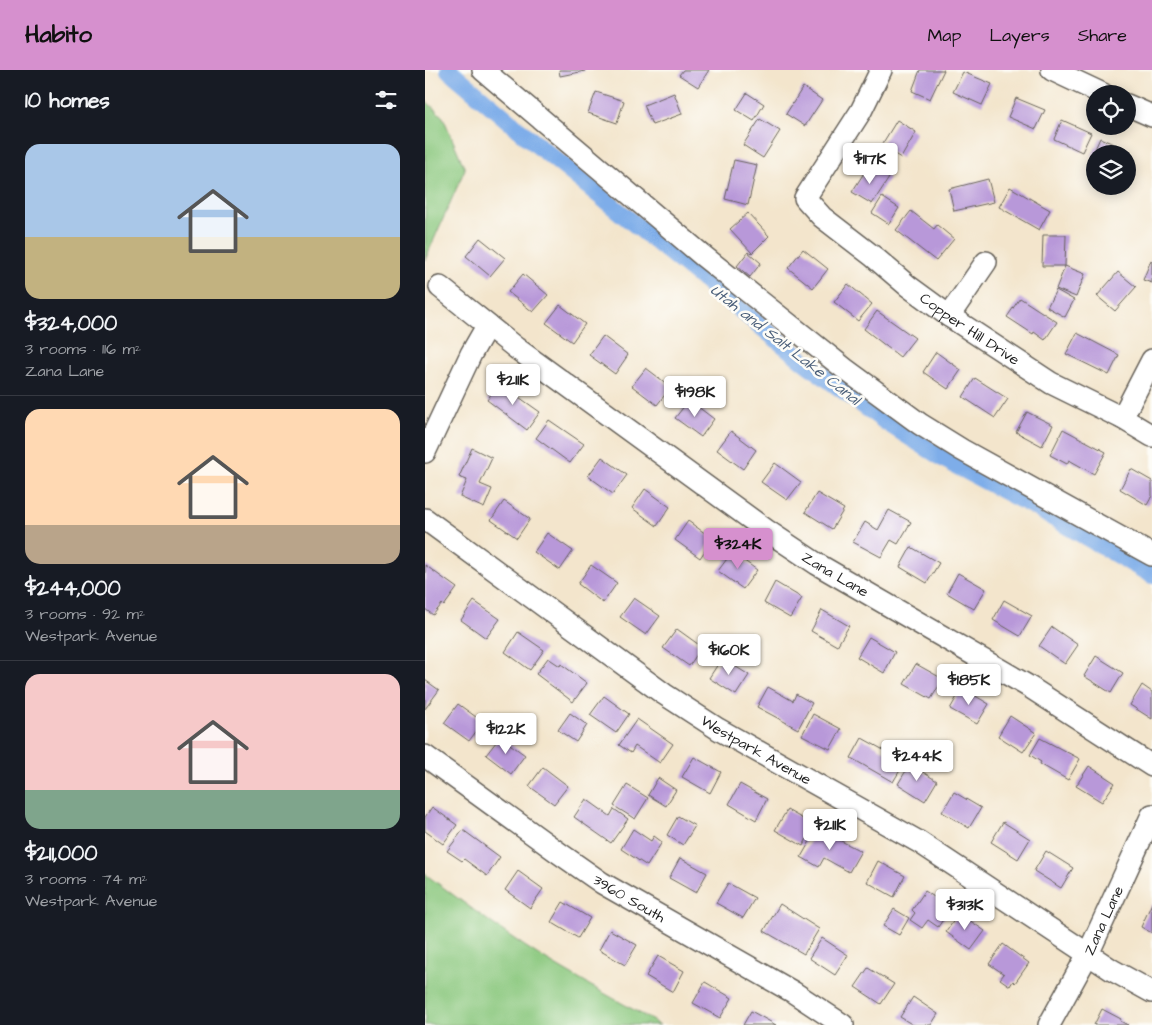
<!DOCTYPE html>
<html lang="en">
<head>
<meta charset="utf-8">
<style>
  :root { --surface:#171b24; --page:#242831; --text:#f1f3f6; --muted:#9ea1a6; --line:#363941; --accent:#d690ce }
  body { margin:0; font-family:"Architects Daughter",sans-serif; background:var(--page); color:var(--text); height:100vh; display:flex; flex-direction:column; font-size:19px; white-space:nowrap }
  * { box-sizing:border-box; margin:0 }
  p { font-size:16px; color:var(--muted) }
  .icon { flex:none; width:28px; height:28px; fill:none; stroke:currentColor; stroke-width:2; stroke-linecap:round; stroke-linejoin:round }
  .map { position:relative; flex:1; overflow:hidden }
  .drawer { display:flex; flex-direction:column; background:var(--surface); width:425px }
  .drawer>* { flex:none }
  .tools { position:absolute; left:661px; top:15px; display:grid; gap:10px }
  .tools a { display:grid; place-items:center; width:50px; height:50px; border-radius:50%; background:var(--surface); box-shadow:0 2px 12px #0003; font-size:25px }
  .price { position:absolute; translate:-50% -42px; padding:0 11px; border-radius:5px; background:#fff; color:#222; font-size:16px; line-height:32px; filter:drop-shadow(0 1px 2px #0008) }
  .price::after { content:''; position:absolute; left:50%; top:30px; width:15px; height:11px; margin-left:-8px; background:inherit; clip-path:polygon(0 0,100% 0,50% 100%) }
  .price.selected { background:var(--accent); color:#111 }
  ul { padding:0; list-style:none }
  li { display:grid; align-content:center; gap:10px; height:265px; padding:0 25px }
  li+li { border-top:1px solid var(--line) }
  li span { display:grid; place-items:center; height:155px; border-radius:15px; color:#555 }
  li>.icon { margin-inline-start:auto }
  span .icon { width:90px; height:90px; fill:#fffc; stroke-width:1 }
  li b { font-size:21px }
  h2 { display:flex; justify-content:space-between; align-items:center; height:60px; padding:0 25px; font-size:21px }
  header { display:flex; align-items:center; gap:30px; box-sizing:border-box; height:70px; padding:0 25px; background:var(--accent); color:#111 }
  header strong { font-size:24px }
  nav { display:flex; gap:28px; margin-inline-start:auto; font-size:18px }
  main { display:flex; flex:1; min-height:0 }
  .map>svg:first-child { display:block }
  .green { fill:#89c77d; stroke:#52724c }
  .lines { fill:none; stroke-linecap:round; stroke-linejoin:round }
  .canal { stroke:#7eade9; stroke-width:18 }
  .building { fill:#b898d9 }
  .minor-casing { stroke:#67625a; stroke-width:24 }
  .minor { stroke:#fff; stroke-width:21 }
  .labels { text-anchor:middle; stroke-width:5; stroke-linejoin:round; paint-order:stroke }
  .street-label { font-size:15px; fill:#1c1c1c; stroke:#fdfcf7 }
  .water-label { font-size:16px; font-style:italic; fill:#485d78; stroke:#fdfcf7 }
</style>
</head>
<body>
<header>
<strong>Habito</strong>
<nav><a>Map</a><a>Layers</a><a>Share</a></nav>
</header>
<main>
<section class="drawer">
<h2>10 homes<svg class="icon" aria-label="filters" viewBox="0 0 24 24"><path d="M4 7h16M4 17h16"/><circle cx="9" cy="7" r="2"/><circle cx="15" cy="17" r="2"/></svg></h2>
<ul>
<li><span style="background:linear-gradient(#a9c7e8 60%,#c2b280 0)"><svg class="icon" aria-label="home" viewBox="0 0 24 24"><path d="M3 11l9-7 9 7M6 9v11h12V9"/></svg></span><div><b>$324,000</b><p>3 rooms · 116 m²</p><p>Zana Lane</p></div></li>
<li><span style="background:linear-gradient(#ffd9b3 75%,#b9a48a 0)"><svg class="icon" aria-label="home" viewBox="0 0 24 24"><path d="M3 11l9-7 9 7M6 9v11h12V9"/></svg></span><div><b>$244,000</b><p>3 rooms · 92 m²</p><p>Westpark Avenue</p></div></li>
<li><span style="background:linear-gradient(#f6c9c9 75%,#7fa58c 0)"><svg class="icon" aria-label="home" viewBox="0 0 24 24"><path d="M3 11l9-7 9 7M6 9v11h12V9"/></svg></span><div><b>$211,000</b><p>3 rooms · 74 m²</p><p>Westpark Avenue</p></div></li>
</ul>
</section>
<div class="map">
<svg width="727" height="955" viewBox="0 0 727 955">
  <rect width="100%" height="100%" fill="#fdfcf7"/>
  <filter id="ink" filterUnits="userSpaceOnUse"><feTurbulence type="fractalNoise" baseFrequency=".02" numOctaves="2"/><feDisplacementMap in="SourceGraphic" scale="10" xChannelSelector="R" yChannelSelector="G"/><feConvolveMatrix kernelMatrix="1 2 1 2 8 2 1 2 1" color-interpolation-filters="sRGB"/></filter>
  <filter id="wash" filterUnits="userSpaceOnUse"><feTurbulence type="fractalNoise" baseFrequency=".0096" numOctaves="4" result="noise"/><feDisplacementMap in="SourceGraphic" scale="20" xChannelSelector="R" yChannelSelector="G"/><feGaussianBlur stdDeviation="1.12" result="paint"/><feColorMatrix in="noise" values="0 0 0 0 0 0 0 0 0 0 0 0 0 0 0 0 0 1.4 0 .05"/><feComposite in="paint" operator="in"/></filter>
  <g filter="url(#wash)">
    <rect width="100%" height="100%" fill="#f3e5cc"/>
    <path class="green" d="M0,30L18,47L40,99L0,190Z
      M0,804C44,836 88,871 135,898C168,918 202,935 235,955H0Z"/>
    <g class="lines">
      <path class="canal" d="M24,0L111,74L380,292L461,352L521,390L608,436L727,505"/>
    </g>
    <g id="blocks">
      <path class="building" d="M134,0H160V1L135,6Z
        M258,0H284L273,17L254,5Z
        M495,0H519L505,29L487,21Z
        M538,2L567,14L557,35L528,22Z
        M378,17L397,30L380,56L361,44Z
        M171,22L199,31L192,53L163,43Z
        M249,23L257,44L227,55L219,35Z
        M322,23L339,34L329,51L311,40Z
        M591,28L620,40L611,59L583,47Z
        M335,49L355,61L338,88L318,75Z
        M472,50L491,62L476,88L456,76Z
        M637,50L666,63L657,82L629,69Z
        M675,68L704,81L703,84H670V88L667,86Z
        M309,90L332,95L323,135L300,129Z
        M444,95L464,108L447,134L427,122Z
        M563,109L569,132L529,141L524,119Z
        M585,117L625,140L614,160L574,137Z
        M457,127L474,138L464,154L447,143Z
        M486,141L509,159L512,155L529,169L511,191L471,160Z
        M323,143L344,166L327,183L305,159Z
        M618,165H641L640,196H617Z
        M55,168L80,188L65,206L41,186Z
        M378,179L403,199L388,218L363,198Z
        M323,182L336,193L325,207L312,196Z
        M726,190L727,191V213L718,210Z
        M640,196L660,204L651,227L631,219Z
        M693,202L711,217L690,241L672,226Z
        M98,204L123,225L108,242L83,222Z
        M423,214L447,234L433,251L409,232Z
        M631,220L649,230L640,247L622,237Z
        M595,228L632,252L620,270L609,262L608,264L582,247Z
        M135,235L160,254L147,272L121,253Z
        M452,241L490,268L475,287L439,259Z
        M652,263L694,285L684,305L641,284Z
        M178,266L203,285L190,304L164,285Z
        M511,282L536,300L523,319L498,302Z
        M221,298L246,317L232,335L207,316Z
        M550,308L583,329L570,348L538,327Z
        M74,313L115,342L102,360L62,330Z
        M264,330L289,349L276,367L250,348Z
        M602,342L628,355L617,376L591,362Z
        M124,350L159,374L145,393L111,368Z
        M638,359L681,382L669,404L644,390L642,394L625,385Z
        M306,361L331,380L318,399L292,380Z
        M47,378L67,388L55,414L67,419L59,438L35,427L42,410L34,407Z
        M177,387L202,405L188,424L163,406Z
        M350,393L376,412L362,430L336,412Z
        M706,399L727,411V426L722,435L695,419Z
        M220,419L245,437L232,456L207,438Z
        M392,423L419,439L407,459L380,442Z
        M79,431L105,449L92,468L66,450Z
        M464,440L486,452L473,474L466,470L456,487L428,472L440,452L453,460Z
        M263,451L288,469L275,488L250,470Z
        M122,463L148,481L135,500L109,482Z
        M486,477L514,493L502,513L475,497Z
        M307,482L332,500L318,519L293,501Z
        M0,495L32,518L19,536L17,534L8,545L0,539Z
        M166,495L192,513L178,533L153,514Z
        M533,503L561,519L549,539L522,523Z
        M350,512L377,528L365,548L339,533Z
        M209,528L235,546L221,565L195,547Z
        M579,530L607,546L595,566L568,550Z
        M49,531L75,549L61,568L36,550Z
        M397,540L424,556L412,576L386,561Z
        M627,557L653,575L640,594L614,576Z
        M252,559L277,577L264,596L238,578Z
        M93,562L119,580L105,600L80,582Z
        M444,567L470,582L459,603L432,587Z
        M671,586L698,603L686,623L659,606Z
        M123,588L135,596L136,594L162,613L148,632L111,604Z
        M297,588L324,605L311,625L284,608Z
        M491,594L518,609L506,629L479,614Z
        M0,610L14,620L0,639Z
        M717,615L727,622V649L705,635Z
        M343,617L368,631L371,624L387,633L373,659L332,637Z
        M537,618L564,634L552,654L525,639Z
        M179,626L204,644L191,663L165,645Z
        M33,634L58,652L44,671L19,653Z
        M145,643L162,655L151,672L133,660Z
        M388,644L416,659L405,679L377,665Z
        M585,646L611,663L598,682L573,666Z
        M212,649L248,674L235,693L210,676L206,683L194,675Z
        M75,667L100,685L86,704L61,685Z
        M437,668L464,683L466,678L483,687L468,712L426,688Z
        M615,668L655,689L643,710L615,694L616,692L605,685Z
        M269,687L296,702L285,723L257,707Z
        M485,694L512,711L500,731L473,714Z
        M664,696L690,713L677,732L651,716Z
        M118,697L143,716L129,734L104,716Z
        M233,708L251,720L241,736L223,725Z
        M315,714L342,729L331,750L304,734Z
        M202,715L223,728L210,749L189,736Z
        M529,722L556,738L544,758L517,742Z
        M161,729L185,746L189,739L203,749L186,773L149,747Z
        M7,737L32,755L18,774L0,761V747Z
        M362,740L389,755L378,776L350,760Z
        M253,746L270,756L258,775L242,765Z
        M578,752L605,769L593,789L566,772Z
        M208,759L226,771L229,766L237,772L222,796L196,779Z
        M392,759L436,781L424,802L399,788L394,797L376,787Z
        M38,760L75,787L62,806L39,789L37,791L22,781Z
        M621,781L648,798L636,818L609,801Z
        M255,788L282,803L271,823L244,808Z
        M453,791L480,806L469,827L442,812Z
        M93,801L118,819L105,838L80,820Z
        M303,813L330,828L318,848L291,833Z
        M500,821L526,838L513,857L503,850L497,858L485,850L490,843L487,840Z
        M138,832L165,848L153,868L126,852Z
        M727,833V863L716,857Z
        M355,834L394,859L379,884L339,861Z
        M469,839L484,848L474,865L458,856Z
        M534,843L560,861L546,880L521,862Z
        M185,860L212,875L200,895L174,880Z
        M397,868L423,885L410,905L384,888Z
        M578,874L604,893L590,913L588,911L585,916L575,909L579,904L564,894Z
        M233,886L259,901L248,922L221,906Z
        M443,898L469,914L456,934L430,917Z
        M280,912L307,928L295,948L268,933Z
        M488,927L513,944L506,955H488L475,947Z
        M677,939L696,949L695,951L703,955H669Z
        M326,941L351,955H318Z"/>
    </g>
  </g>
  <g filter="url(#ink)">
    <use href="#blocks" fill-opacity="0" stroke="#67625a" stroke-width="1"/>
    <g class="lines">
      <defs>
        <g id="minor">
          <path d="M58,0L277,185L420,299L495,354L537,380L727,485"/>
          <path id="s1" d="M456,0L436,41L380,128L397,147L449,187L483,216L524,246L626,313L697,348L727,366"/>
          <path d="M627,0L678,24"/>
          <path d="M702,35L727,46"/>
          <path id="s2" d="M15,217L91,278L341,460L392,494L603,616L727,696"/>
          <path d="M524,246L561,192"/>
          <path d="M697,348L727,290"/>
          <path d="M0,382L46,284L62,256"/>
          <path id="s3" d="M0,449L239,624L293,659L494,772L687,900L727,922"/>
          <path id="s4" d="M0,686L134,783L177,813L368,922L418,955"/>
          <path id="s5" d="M624,955L663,884L727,745"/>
        </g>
      </defs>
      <use href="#minor" class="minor-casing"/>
      <use href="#minor" class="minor"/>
    </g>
  </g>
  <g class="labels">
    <g class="street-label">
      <text dy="5" stroke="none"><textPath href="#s1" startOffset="360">Copper Hill Drive</textPath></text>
      <text dy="5" stroke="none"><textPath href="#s2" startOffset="489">Zana Lane</textPath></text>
      <text dy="5" stroke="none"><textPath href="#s3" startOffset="404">Westpark Avenue</textPath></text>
      <text dy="5" stroke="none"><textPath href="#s4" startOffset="249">3960 South</textPath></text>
      <text dy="5" stroke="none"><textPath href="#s5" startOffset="118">Zana Lane</textPath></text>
    </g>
    <g class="water-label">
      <text transform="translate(361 274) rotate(38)" y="6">Utah and Salt Lake Canal</text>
    </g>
  </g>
</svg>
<div class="tools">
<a><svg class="icon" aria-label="locate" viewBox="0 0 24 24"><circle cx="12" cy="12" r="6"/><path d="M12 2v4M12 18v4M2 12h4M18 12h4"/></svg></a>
<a><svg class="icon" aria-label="layers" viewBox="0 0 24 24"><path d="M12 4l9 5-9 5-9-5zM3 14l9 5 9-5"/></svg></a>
</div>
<b class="price" style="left:445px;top:115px">$117K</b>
<b class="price" style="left:88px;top:336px">$211K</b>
<b class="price" style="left:270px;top:348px">$198K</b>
<b class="price selected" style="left:313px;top:500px">$324K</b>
<b class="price" style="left:304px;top:606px">$160K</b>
<b class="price" style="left:544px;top:636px">$185K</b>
<b class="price" style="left:81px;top:685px">$122K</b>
<b class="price" style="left:492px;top:712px">$244K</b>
<b class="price" style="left:405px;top:781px">$211K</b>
<b class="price" style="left:540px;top:861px">$313K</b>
</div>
</main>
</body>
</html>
